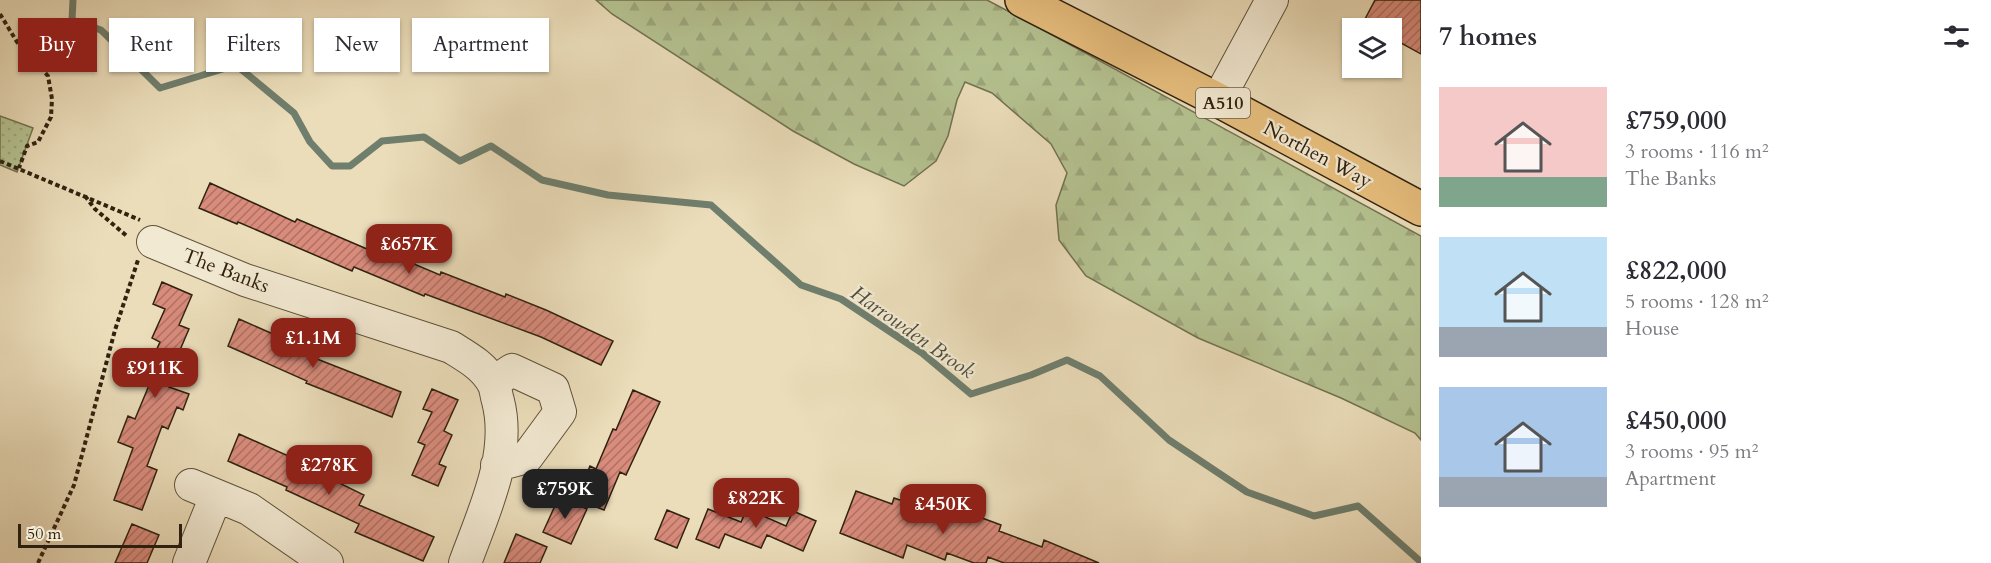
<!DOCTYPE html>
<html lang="en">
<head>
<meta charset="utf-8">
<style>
  :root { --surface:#fff; --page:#f7f7f7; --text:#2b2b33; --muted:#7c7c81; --accent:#8f2418 }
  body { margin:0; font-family:Cardo,serif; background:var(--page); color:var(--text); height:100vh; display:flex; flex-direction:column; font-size:22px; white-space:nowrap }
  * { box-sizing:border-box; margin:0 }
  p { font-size:20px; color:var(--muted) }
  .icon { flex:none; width:33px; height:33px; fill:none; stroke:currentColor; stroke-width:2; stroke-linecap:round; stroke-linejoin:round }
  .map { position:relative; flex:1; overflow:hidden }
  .side { display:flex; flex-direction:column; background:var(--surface); width:570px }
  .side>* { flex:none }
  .top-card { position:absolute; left:18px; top:18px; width:570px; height:54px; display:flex; gap:12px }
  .tools { position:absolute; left:1342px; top:18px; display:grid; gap:12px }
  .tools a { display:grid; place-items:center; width:60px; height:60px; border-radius:0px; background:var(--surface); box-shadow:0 2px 4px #0004; font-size:30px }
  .scale { position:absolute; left:18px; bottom:15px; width:164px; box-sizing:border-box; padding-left:6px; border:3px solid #30220f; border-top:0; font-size:16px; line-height:21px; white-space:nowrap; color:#30220f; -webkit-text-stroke:4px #f2e9d2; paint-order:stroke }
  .price { position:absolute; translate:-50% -51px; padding:0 14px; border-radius:12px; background:var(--accent); color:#fff; font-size:20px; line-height:39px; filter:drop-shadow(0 2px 3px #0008) }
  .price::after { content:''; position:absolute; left:50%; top:36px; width:18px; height:14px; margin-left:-9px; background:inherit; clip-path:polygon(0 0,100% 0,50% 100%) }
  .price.selected { background:#222; color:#fff }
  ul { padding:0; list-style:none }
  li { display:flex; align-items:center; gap:18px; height:150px; padding:0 18px }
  li span { display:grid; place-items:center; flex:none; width:168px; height:120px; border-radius:0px; color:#555 }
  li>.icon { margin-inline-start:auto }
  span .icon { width:72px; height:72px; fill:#fffc; stroke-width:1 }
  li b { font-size:26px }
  h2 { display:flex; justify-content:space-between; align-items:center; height:72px; padding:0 18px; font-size:26px }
  .chip { padding:0 21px; border-radius:0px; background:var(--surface); box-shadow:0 2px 4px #0004; font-size:21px; line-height:54px }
  .chip.selected { background:var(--accent); color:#fff }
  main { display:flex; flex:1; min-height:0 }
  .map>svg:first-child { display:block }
  .forest { fill:url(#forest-firs); stroke:#727250; stroke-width:1.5 }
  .park { fill:url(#park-dots); stroke:#727250; stroke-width:1.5 }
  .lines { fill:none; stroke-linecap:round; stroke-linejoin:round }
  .stream { stroke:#6f7e6d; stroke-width:7 }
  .building { fill:url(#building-hatch); stroke:#30220f; stroke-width:1.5 }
  .minor-casing { stroke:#5f513a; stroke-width:34 }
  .major-casing { stroke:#30220f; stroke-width:36 }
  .path { stroke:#30220f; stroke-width:4; stroke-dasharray:4.5 3; stroke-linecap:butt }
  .minor { stroke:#f2e9d2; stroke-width:32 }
  .major { stroke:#e6be7d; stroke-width:33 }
  .labels { text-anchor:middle; stroke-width:4.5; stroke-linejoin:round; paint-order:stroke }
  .shield { fill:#f2e9d2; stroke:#6a5e4a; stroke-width:1.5 }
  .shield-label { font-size:18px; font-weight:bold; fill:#30220f }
  .street-label { font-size:20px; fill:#30220f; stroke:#f2e9d2 }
  .water-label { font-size:21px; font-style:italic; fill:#50503e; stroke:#f2e9d2 }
</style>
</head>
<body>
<main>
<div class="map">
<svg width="1421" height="563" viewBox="0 0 1421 563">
  <defs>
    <pattern id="forest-firs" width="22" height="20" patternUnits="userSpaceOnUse" patternTransform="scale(1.5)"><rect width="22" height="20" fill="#b5c291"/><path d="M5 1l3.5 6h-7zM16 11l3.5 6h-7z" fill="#9ca67c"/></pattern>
    <pattern id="park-dots" width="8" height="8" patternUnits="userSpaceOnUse" patternTransform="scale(1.5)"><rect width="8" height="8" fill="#b5c291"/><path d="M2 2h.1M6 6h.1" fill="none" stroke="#9ca67c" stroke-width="1.8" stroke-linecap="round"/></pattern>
    <pattern id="building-hatch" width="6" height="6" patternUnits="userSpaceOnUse" patternTransform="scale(1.5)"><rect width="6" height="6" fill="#d98b7c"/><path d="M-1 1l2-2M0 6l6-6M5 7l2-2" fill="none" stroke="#b07164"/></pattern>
  </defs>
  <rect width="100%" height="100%" fill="#ebddba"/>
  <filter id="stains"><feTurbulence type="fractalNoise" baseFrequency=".00333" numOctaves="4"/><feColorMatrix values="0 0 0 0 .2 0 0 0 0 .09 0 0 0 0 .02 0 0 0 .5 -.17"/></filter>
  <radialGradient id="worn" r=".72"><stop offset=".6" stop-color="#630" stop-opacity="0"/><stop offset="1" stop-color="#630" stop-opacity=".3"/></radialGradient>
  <path class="forest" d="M596,0H987L1023,19L1421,236V440L1415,433L1341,398L1198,338L1086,276L1059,240L1056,205L1067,173L1051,144L992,93L965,82L957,100L948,136L936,161L904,186L854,164L793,131L612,14Z"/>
  <path class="park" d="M0,116L33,128L17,172L0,165Z"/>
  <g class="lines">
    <path class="stream" d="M73,0L72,20L101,30L160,88L236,65L294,113L310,142L332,166H350L382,141L424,137L460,161L491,146L542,180L608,195L711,205L801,285L841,299L922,353L971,394L1031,375L1067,360L1100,376L1169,440L1247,492L1314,516L1358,506L1421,562"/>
  </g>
  <path class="building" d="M1375,0H1421V54L1392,38V28H1374L1363,23Z
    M210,183L295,222L297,219L367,249L369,245L440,275L441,272L505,297L506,294L546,310L613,341L601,365L541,337L425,294L424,296L354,267L352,271L238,222L237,224L199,208Z
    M162,282L192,295L179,325L189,329L177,357L181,359L169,387L189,394L183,410L177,407L168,429L162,426L147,466L157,470L142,510L114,500L133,448L118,442L128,416L135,419L155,371L148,368L160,342L152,338L165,309L153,304Z
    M239,319L314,352L312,357L401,392L392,417L306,383L307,381L228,346Z
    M432,389L458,400L444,431L452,435L439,464L446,467L438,486L412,475L425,445L418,442L432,412L423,409Z
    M633,390L660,402L626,475L620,472L604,510L576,499L590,466L596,469L613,429L616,430Z
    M239,434L293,458L292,460L364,495L359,505L434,537L423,561L355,532L359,524L286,490L287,487L228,461Z
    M856,491L892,504L894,498L932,511L933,508L971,522L974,515L1001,525L999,531L1042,547L1044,540L1099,563H1004L988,557L986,563H974L947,553L945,560L907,545L903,558L840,533Z
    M559,497L587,509L571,544L543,532Z
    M708,509L741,522L747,509L786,526L793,511L816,521L803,551L767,535L761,548L725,534L719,548L696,539Z
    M667,510L689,519L677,548L655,539Z
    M132,524L159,535L147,563H115Z
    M516,534L547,547L540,563H504Z"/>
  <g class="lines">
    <defs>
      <path id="minor" d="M1218,100L1272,0
        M153,242L245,280L451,347C467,357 484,366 493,383C496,388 496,395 498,401C512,455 483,513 465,563
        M493,383L512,370L553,389L560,412L527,457L497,465
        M191,485L249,509L327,563
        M189,563L216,496"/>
      <path id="major" d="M1022,0L1218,100L1421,209"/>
    </defs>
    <use href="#minor" class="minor-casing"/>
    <use href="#major" class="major-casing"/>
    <path class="path" d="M0,14L17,42L48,76L52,99L51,117L38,142L27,146L19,168
      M0,161L140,220
      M85,196L95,209L128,237
      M38,563L74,485L115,330L138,260"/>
    <use href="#minor" class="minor"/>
    <use href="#major" class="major"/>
  </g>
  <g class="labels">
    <rect class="shield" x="1196" y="88" width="54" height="30" rx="4.5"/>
    <g class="shield-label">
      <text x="1223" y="109">A510</text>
    </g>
    <g class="street-label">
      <text transform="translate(1318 154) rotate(28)" y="7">Northen Way</text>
      <text transform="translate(226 270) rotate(21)" y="7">The Banks</text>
    </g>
    <g class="water-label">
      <text transform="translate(913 332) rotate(35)" y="7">Harrowden Brook</text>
    </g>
  </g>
  <rect width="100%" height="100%" filter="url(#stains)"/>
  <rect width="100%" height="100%" fill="url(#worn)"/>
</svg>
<div class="tools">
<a><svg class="icon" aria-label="layers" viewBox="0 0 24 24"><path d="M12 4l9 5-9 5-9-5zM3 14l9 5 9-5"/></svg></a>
</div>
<div class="scale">50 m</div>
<b class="price" style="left:409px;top:275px">£657K</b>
<b class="price" style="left:313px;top:369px">£1.1M</b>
<b class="price" style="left:155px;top:399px">£911K</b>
<b class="price" style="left:329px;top:496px">£278K</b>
<b class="price selected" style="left:565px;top:520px">£759K</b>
<b class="price" style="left:756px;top:529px">£822K</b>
<b class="price" style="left:943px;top:535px">£450K</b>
<div class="top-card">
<a class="chip selected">Buy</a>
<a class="chip">Rent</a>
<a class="chip">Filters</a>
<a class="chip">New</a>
<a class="chip">Apartment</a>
</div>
</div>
<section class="side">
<h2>7 homes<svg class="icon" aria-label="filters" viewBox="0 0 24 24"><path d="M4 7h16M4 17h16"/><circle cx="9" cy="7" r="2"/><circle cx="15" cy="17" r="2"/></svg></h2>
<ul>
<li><span style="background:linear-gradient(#f6c9c9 75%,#7fa58c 0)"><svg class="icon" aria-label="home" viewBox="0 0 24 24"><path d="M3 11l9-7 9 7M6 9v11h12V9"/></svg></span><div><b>£759,000</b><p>3 rooms · 116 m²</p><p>The Banks</p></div></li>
<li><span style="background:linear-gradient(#bfe0f5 75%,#9aa5b1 0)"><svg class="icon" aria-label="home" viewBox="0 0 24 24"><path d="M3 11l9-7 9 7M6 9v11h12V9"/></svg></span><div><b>£822,000</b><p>5 rooms · 128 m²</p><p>House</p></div></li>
<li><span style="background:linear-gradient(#a9c7e8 75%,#9aa5b1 0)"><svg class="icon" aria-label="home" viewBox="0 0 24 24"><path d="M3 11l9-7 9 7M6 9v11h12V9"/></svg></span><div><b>£450,000</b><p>3 rooms · 95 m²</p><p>Apartment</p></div></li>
</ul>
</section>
</main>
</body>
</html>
